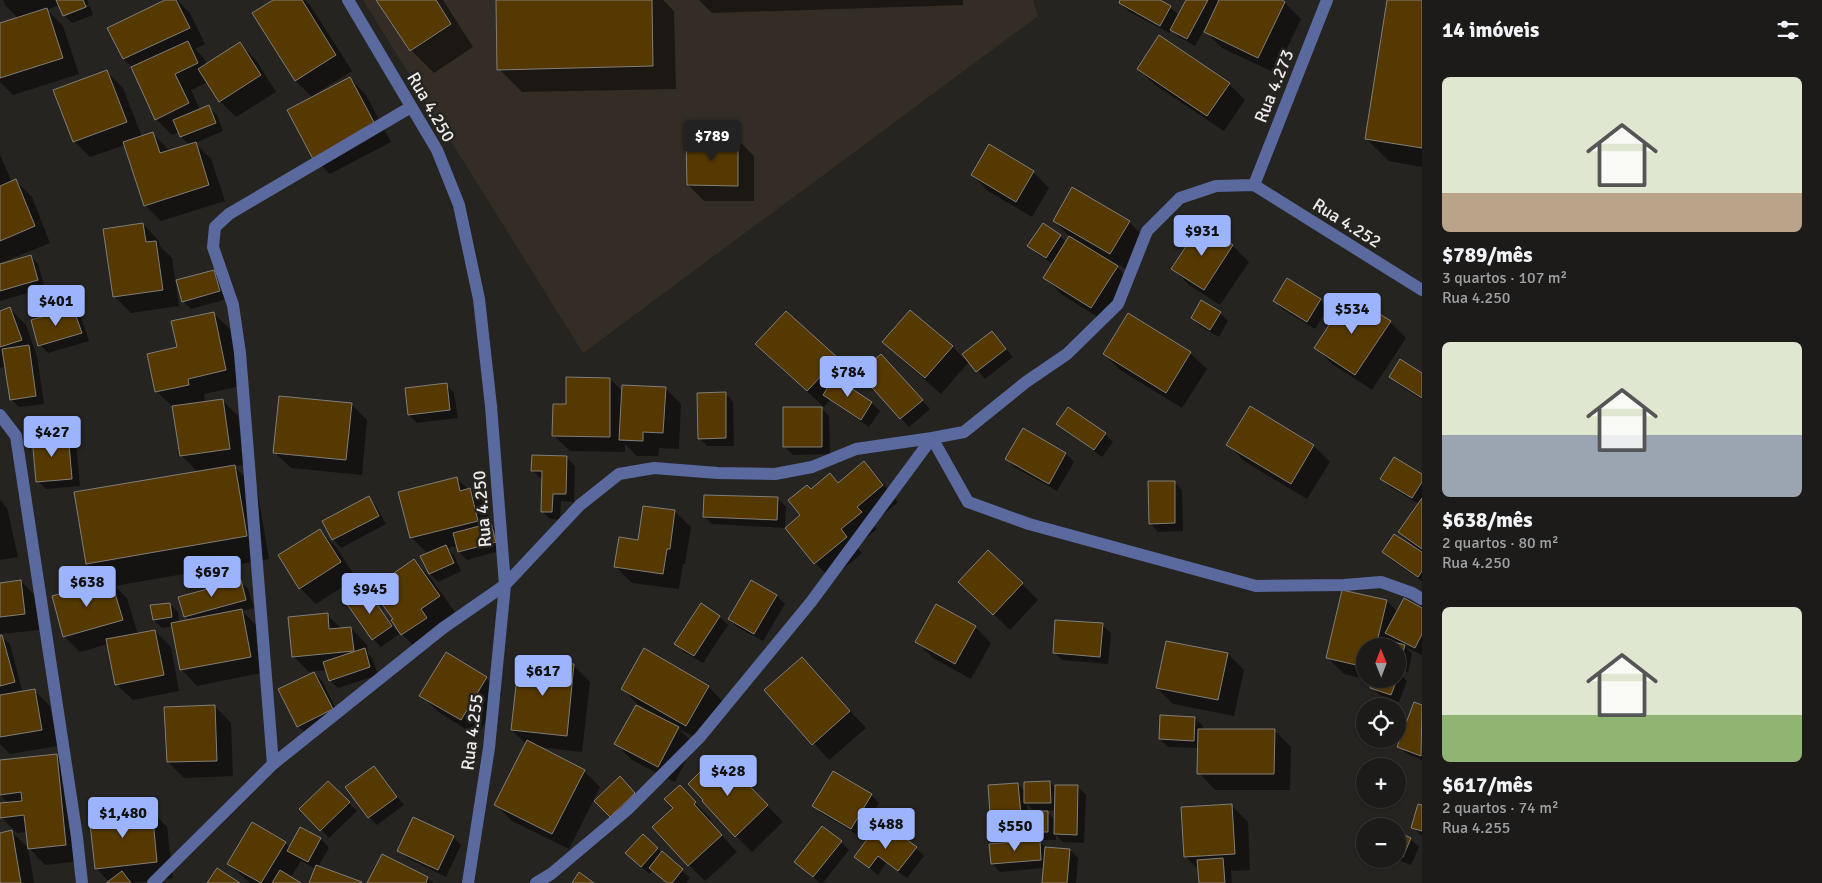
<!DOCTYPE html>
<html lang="pt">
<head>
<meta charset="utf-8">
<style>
  :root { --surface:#1c1b19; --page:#252422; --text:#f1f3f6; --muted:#a0a1a2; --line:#3a3938; --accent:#9cb4fd }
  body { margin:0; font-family:Signika,sans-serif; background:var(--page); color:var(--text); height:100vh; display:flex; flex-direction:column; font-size:19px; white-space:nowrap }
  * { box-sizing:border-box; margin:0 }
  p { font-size:16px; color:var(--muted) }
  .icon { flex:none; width:28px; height:28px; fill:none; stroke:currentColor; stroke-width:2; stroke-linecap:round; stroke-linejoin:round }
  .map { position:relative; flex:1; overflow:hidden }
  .sheet { display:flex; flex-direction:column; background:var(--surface); width:400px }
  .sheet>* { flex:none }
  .needle { width:32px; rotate:359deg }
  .buttons { position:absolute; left:1356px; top:638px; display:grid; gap:10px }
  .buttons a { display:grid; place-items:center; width:50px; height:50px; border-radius:50%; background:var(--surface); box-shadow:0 1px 4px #0004,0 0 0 1px var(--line); font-size:25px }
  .price { position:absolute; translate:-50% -42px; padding:0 11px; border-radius:5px; background:var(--accent); color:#111; font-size:16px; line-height:32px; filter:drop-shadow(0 1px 2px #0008) }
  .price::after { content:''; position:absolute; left:50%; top:30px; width:15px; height:11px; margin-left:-8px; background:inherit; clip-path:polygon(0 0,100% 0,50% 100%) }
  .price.on { background:#222; color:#fff }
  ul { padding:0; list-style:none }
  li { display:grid; align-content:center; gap:10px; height:265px; padding:0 20px }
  li span { display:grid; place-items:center; height:155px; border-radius:8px; color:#555 }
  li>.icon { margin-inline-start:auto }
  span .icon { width:90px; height:90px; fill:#fffc; stroke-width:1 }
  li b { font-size:21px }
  h2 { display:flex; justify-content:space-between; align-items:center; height:60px; padding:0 20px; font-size:21px }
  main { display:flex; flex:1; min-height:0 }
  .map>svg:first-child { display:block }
  .built { fill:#332d26 }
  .shadow { fill:#0007; fill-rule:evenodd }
  .building { fill:#553900; stroke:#807e7b }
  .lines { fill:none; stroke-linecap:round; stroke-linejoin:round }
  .minor { stroke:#5a6a9f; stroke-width:12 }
  .labels { text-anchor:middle; stroke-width:5; stroke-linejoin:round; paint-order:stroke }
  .street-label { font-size:18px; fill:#edecea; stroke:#262421 }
</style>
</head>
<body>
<main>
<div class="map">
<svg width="1422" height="883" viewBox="0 0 1422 883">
  <rect width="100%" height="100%" fill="#262421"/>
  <path class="built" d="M363,0H1033L1038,16L583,353Z"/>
  <path class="shadow" d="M3,0H87L89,4L66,13V16L90,6L93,15L72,23L64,15L59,5L47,10L63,26L79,74L13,95L0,82V24L18,18L5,5Z
    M168,0H177L190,13L205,44L195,49L204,58L207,65L240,44L256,60L276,92L236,117L220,101L208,82L191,90L200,110L209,107L217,115L223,131L195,143L211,159L225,201L161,221L145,205L125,145L90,157L74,141L107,72L123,88L142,137L153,134L170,151L190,145L181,137L179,132L172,135L156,119L132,67L124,59Z
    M276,0H305L310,5L352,71L317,93L318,95L350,78L366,95L391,142L330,174L314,158L313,98L296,81Z
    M378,0H443L473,47L434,73L411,50Z
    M497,0H663L674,11L676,89L522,92L499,69Z
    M699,0H963V5L712,13Z
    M1122,0H1157L1170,7L1179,15L1187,0H1216L1219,3L1221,0H1279L1285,3L1301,19L1275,73L1222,48L1204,30L1195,46L1179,37L1171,29L1169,33L1128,11L1120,3Z
    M1388,0H1422V167L1389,161L1366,139Z
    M1138,69L1229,84L1245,100L1224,131L1155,85Z
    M738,140L754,156V201H704L688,185Z
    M0,155L12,182L16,181L32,197L50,243L0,263Z
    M1033,172L1049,188L1032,217L988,191L972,175Z
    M1054,221L1129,222L1145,238L1127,270L1105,257L1104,259L1117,267L1133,283L1107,323L1061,294L1045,278L1053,264L1037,254L1029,246L1060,236L1067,243L1070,237Z
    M143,224L159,241L160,246L172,258L179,306L131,313L115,297Z
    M1202,225L1233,246L1249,262L1220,305L1189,285L1173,269Z
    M30,256L38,264L45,288L0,301V265Z
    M213,271L221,279L227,299L191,309L183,301Z
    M1288,280L1320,300L1328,308L1315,329L1282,309L1274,301Z
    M10,309L26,325L37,356L44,404L19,407L11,399L6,366L0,368V312Z
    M73,309L81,317L89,341L48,353L40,345Z
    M786,312L853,375L844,385L872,403L880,411L869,427L830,400L824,407L772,360Z
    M213,313L230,329L241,386L204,394L205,403L222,400L238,416L245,465L234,466L257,489L269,559L115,586L127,598L138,635L155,631L171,647L179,691L133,700L116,684L108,644L80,652L64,636L106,582L87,564L198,472L181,455L173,407L156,391L178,348Z
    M1220,313L1228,321L1219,337L1200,326L1192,318Z
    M1129,315L1190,353L1207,369L1182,408L1120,370L1104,354Z
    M1390,322L1406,338L1372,390L1332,364L1316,348Z
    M992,332L1013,357L985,379L964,354Z
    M884,342L952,346L968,363L941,394L900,358Z
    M889,363L930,409L909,427L861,373Z
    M1422,375V400L1399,385L1391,377Z
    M610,379L623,392L665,388L681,404L679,449L659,448L658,456H637L625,444V452L570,451L553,435L567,405Z
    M446,385L454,393L458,418L417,423L409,415Z
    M725,393L733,402L734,446H707L699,438Z
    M351,404L367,420L362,475L291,468L274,452Z
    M821,408L829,416L830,454L793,455L785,447Z
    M1251,408L1314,446L1330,462L1307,499L1244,461L1228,445Z
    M1068,409L1105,434L1113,442L1102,457L1066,431L1058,423Z
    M1023,430L1066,454L1074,462L1057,491L1014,467L1006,459Z
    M68,434L76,442L80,486L46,489L38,481Z
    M567,458L575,466L574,502L561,501L560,520L550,519L542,511L543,478H540L532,470Z
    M864,463L880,479L898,502L872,524L877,529L856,546L862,553L831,579L815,563L802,515L811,490L830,475L839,484Z
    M1422,475V581L1391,560L1383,552L1417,549L1400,532L1419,504L1390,487L1382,479Z
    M457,479L486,505L491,524L498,532L503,550L467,560L459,552L458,546L447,548L454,555L461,571L438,582L430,574L422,557L428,554L411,537Z
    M1174,482L1182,490L1183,531L1158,532L1150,523Z
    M368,498L376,506L386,524L341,548L333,539L324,521Z
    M778,499L786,507L785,528L712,524L704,516Z
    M0,500L7,508L18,557L0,560Z
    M674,511L691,527L685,564H683L679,589L632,583L616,567L639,541Z
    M320,531L336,547L356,578L316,604L300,588Z
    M414,561L430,577L455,612L418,650L402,634Z
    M21,581L37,598L40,630L0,634V584Z
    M240,581L248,589L254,608L242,611L258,627L266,672L197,686L181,669L173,626L162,628L154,620L170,604L178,612L179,623L190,621L185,616Z
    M751,582L777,596L785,604L763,641L737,627L729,619Z
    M1022,584L1038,600L1010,630L976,598Z
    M1343,591L1387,601L1398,612L1422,609V655L1406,647L1412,654L1408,672L1398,669V646H1365V679H1398V672L1407,681L1399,702L1380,695L1371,687L1374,681L1344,674L1328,658Z
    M366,592L374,600L399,634L381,647L373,639Z
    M702,605L720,617L728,625L703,663L684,652L676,644Z
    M327,615L342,629L351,628L367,645L368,654L372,658L378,675L338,688L330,680L327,670L309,672L293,656Z
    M1102,625L1111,633L1108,664L1062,660L1054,652Z
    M975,627L991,643L971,679L933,658L917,642Z
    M0,636L10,644L22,690L17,691V693L34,690L50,706L58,746L10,754L0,744Z
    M644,650L709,687L725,704L703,741L679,729L694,744L675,782L632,760L616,744L645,708L638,705L622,688Z
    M1228,654L1244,670L1234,716L1173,704L1157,688Z
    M802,659L866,728L829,760L766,690Z
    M520,660L574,666L590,682L582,752L538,747L584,771L600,787L569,849L512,821L496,805L526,744L512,730Z
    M314,673L322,681L340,717L307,734L298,726Z
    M486,678L502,694L477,736L437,711L421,695Z
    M1415,704L1422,707V760L1407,754L1399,746Z
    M215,706L231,723L233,776L184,778L168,762Z
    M1195,718L1203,726V730H1274L1291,747L1290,790H1215L1199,773V748L1168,747L1160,739Z
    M56,755L72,771L82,861L45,865L29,848L27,832L17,833L1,817L0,805L9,804L0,795V761Z
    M374,768L404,805L377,825L369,817L347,787Z
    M734,772L783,822L752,852L736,836Z
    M1050,782L1056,789L1078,787L1086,795L1084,843L1063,842L1056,835V840H1040L1032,832L1035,812L1027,804L1029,834L1000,836L992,828L1018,784L1025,792ZM1056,810L1055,820L1046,811Z
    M328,783L357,811L329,838L301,809Z
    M680,787L711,819L709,821L737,852L705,881L689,865L675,808Z
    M871,795L879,803L859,836L821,813L813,805Z
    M1232,806L1248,822L1250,870L1231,871L1232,883H1200L1199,870L1185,856Z
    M1422,806V836L1412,827Z
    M151,810L167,827L173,878L132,883H108L109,882L96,868Z
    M252,824L285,843L290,848L300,828L321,839L329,848L318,867L361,883H311L316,869L301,861L290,878L299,883H250L228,864Z
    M12,832L28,848L34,883H0V834Z
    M1398,834L1410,839L1419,847L1411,865L1396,859Z
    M643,836L690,878L686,883H667L653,870L650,874L635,861Z
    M453,837L461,845L446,877L407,858L399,850Z
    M1039,841L1046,848L1070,850L1078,858L1076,883H1043L1044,868L1000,872L992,863Z
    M841,842L849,850L823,883H820L795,862Z
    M882,844L916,848L924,856L907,878L886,863L878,875L856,857Z
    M382,856L428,878L433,883H368Z"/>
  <path class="building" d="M56,0H83L86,7L63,16Z
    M165,0H176L190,28L123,59L107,28Z
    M273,0H302L336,55L295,81L252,13Z
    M376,0H436L451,24L410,51Z
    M496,0H652L653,66L497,70Z
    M1120,0H1160L1171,6L1160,26L1119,3Z
    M1186,0H1208L1187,39L1170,30Z
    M1219,0H1282L1285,2L1258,58L1204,32Z
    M1387,0H1422V148L1365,139Z
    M47,8L63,58L0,78V23Z
    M1159,35L1230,83L1207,116L1137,69Z
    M188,41L198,63L175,74L189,103L155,120L131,67Z
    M240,42L261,75L219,102L198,69Z
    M107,70L127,122L73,142L53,90Z
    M350,77L376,126L313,159L287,110Z
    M209,105L216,123L180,137L173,120Z
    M153,132L160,153L196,142L209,185L144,206L123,142Z
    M686,138H738V186L687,185Z
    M989,144L1034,171L1016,202L971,175Z
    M16,179L35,226L0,241V186Z
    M1072,187L1130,221L1110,254L1053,221Z
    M143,223L146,242L156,241L163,290L113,297L103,229Z
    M1043,223L1061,235L1046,258L1027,246Z
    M1201,224L1233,245L1204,290L1171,269Z
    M1069,236L1118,266L1091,308L1043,278Z
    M31,255L38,280L0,291V264Z
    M214,270L220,291L182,302L176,280Z
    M1287,278L1321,299L1307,322L1273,301Z
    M1349,295L1391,321L1355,375L1314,348Z
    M1201,300L1221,312L1210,330L1191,318Z
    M10,307L22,340L0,347V311Z
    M73,308L82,333L38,346L31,320Z
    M910,310L953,346L925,378L882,342Z
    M786,311L838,358L807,391L755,344Z
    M214,312L226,370L188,379L189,385L155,392L147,354L177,347L171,321Z
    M1128,313L1191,352L1166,393L1103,354Z
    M992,331L1006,349L976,372L962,354Z
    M29,345L36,396L10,400L2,349Z
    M881,354L923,400L900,419L859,373Z
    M1400,359L1422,373V398L1389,377Z
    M566,377L610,378V437L552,436L553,404H566Z
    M834,377L872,402L861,420L823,395Z
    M447,383L450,410L408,415L405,388Z
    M622,385L666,387L663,433L643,432V441L619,440Z
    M726,392V438L698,439L697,393Z
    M279,396L352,403L346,460L273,453Z
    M223,399L230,449L180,456L172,406Z
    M1250,406L1314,445L1291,484L1226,445Z
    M783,407H822V447H783Z
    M1068,407L1106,433L1094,450L1056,424Z
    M1023,428L1066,453L1049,484L1005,459Z
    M68,433L72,479L36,482L32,437Z
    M532,455L567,456L566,494H553L552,512H541L542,471H531Z
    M1394,457L1422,474V482L1412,498L1380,479Z
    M864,461L883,485L857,507L862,512L841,529L847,537L814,564L785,528L800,515L788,500L807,485L811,489L830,473L838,483Z
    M235,465L247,536L86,564L74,492Z
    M457,477L460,491L470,488L478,521L410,538L398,492Z
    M1148,481H1175V523L1149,524Z
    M704,495L778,497L777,520L703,517Z
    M369,496L379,516L332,540L322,521Z
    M1422,498V549L1398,532Z
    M643,506L675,510L670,549H667L663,574L614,567L619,537L638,540Z
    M491,523L496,542L458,552L453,533Z
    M320,529L341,562L299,589L278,555Z
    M1394,534L1422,552V571L1418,577L1382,552Z
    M446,545L454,563L429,574L420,556Z
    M988,550L1023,583L993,615L958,582Z
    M414,559L440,596L421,609L427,618L401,635L391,620L393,619L371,589Z
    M21,580L25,614L0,617V583Z
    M111,580L123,620L63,637L52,596Z
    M241,580L246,600L184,617L178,597Z
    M751,580L777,595L754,634L728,619Z
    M367,590L392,626L372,640L347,604Z
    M1342,590L1387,600L1376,646H1365V667L1326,658Z
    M1404,598L1422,608V634L1415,648L1385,633Z
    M170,603L172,617L153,620L150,605Z
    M701,603L720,616L694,656L674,644Z
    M936,604L976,626L955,664L915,642Z
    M242,609L251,657L180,670L171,623Z
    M328,613L329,629L351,627L354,651L292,657L288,617Z
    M1055,620L1103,623L1100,657L1053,653Z
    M155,630L164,675L115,685L106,639Z
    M0,635H2L15,682L0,686Z
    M1383,639L1405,645L1400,664H1398V646H1381Z
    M1166,641L1228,653L1218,700L1156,688Z
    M365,648L370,667L329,681L323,662Z
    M644,648L709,686L686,726L621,689Z
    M446,652L487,677L461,720L419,696Z
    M802,657L850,711L812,745L764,690Z
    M519,659L574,664L567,736L511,730Z
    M314,672L333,709L297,727L278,689Z
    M1373,679H1397L1391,695L1370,688Z
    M35,689L42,730L0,737V695Z
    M1414,702L1422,705L1421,756L1397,747Z
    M215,705L217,761L167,762L164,707Z
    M636,705L679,727L658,767L614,744Z
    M1160,715L1195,717L1194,741L1159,739Z
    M1198,729H1275L1274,774H1197Z
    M527,740L585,770L552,834L494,805Z
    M57,754L66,845L28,849L24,815L0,818V803L22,801L21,792L0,795V760Z
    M713,759L729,775L734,770L768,805L735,837L702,801L703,800L688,784Z
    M374,766L397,797L368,818L345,787Z
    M833,771L872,794L851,829L812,806Z
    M620,776L635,793L610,817L594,801Z
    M328,781L350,802L320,831L299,809Z
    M1050,781L1051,803H1024V782Z
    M1018,783L1022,826L991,829L988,785Z
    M680,785L696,802L694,804L722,835L688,866L652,827L673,808L664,799Z
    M1055,785H1078L1077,835L1054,834Z
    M1232,804L1235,854L1184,857L1181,807Z
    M1418,804L1422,805V831L1411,828Z
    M152,809L157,862L95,869L89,815Z
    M1030,811H1048V832H1030Z
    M413,817L454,836L438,870L397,851Z
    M252,822L286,842L261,883L227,864Z
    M822,826L842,841L813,877L794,862Z
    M300,827L321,838L308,862L287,851Z
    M892,829L917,847L898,871L878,856L869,868L854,857L871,834L881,842Z
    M12,830L21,883H0V833Z
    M1398,832L1411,838L1403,857L1398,855Z
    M643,834L658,848L641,867L625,853Z
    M1040,840L1041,860L991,864L989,844Z
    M1045,847L1070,849L1067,883H1042Z
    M662,851L683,869L672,883H667L649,868Z
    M382,854L428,877L426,883H367Z
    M1223,858L1225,883H1199L1197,860Z
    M316,865L362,882L361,883H309Z
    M217,868L240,883H207Z
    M280,870L301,883H272Z
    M122,871L131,883H106Z
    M579,872L594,883H572Z"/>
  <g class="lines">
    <path class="minor" d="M348,0L437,150L459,205L479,299L491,406L505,585L489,748L468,883
      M1254,185L1327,0
      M1254,185L1422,290
      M0,415L16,436L77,837L82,883
      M273,764L240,353L233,305L213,247L215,227L229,214L411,107
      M153,883L273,764L443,628L505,585L580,505L619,474L654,468L718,473L775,474L812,467L856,449L932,438L968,502L1029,524L1256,586L1344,585L1381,582L1412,593L1422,599
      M536,883L551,874L627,810L700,737L811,602L932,438L964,432L1026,382L1067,354L1118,304L1147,231L1180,198L1216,186L1254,185"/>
  </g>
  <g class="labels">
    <g class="street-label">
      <text transform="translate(1274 86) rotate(-68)" y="6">Rua 4.273</text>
      <text transform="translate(431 107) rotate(60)" y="6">Rua 4.250</text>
      <text transform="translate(1347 223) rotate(32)" y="6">Rua 4.252</text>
      <text transform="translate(482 509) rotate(-95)" y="6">Rua 4.250</text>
      <text transform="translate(472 732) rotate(-83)" y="6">Rua 4.255</text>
    </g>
  </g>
</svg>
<div class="buttons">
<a><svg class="needle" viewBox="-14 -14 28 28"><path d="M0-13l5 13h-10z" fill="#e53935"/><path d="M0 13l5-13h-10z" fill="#a0a1a2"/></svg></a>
<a><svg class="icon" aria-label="locate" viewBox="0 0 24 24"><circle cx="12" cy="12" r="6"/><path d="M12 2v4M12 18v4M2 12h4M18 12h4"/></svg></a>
<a>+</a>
<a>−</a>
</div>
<b class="price on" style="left:712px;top:162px">$789</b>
<b class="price" style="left:1202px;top:257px">$931</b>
<b class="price" style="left:56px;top:327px">$401</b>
<b class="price" style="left:1352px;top:335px">$534</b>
<b class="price" style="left:848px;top:398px">$784</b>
<b class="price" style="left:52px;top:458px">$427</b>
<b class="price" style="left:212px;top:598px">$697</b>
<b class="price" style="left:87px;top:608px">$638</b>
<b class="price" style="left:370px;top:615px">$945</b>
<b class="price" style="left:543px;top:697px">$617</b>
<b class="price" style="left:728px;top:797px">$428</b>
<b class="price" style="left:123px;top:839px">$1,480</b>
<b class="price" style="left:886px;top:850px">$488</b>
<b class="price" style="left:1015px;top:852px">$550</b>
</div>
<section class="sheet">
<h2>14 imóveis<svg class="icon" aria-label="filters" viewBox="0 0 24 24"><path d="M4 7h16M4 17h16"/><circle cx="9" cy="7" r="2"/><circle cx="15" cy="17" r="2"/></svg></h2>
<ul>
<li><span style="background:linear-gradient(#dfe7d0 75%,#b9a48a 0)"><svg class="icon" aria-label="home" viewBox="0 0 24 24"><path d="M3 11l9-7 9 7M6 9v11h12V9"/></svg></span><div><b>$789/mês</b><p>3 quartos · 107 m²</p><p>Rua 4.250</p></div></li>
<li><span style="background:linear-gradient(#dfe7d0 60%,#9aa5b1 0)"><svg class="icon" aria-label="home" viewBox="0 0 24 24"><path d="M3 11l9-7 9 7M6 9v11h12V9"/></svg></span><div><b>$638/mês</b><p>2 quartos · 80 m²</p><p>Rua 4.250</p></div></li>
<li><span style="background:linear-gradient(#dfe7d0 70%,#8fb573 0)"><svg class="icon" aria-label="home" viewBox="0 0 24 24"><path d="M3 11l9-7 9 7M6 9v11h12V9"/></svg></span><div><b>$617/mês</b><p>2 quartos · 74 m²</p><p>Rua 4.255</p></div></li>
</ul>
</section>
</main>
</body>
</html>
